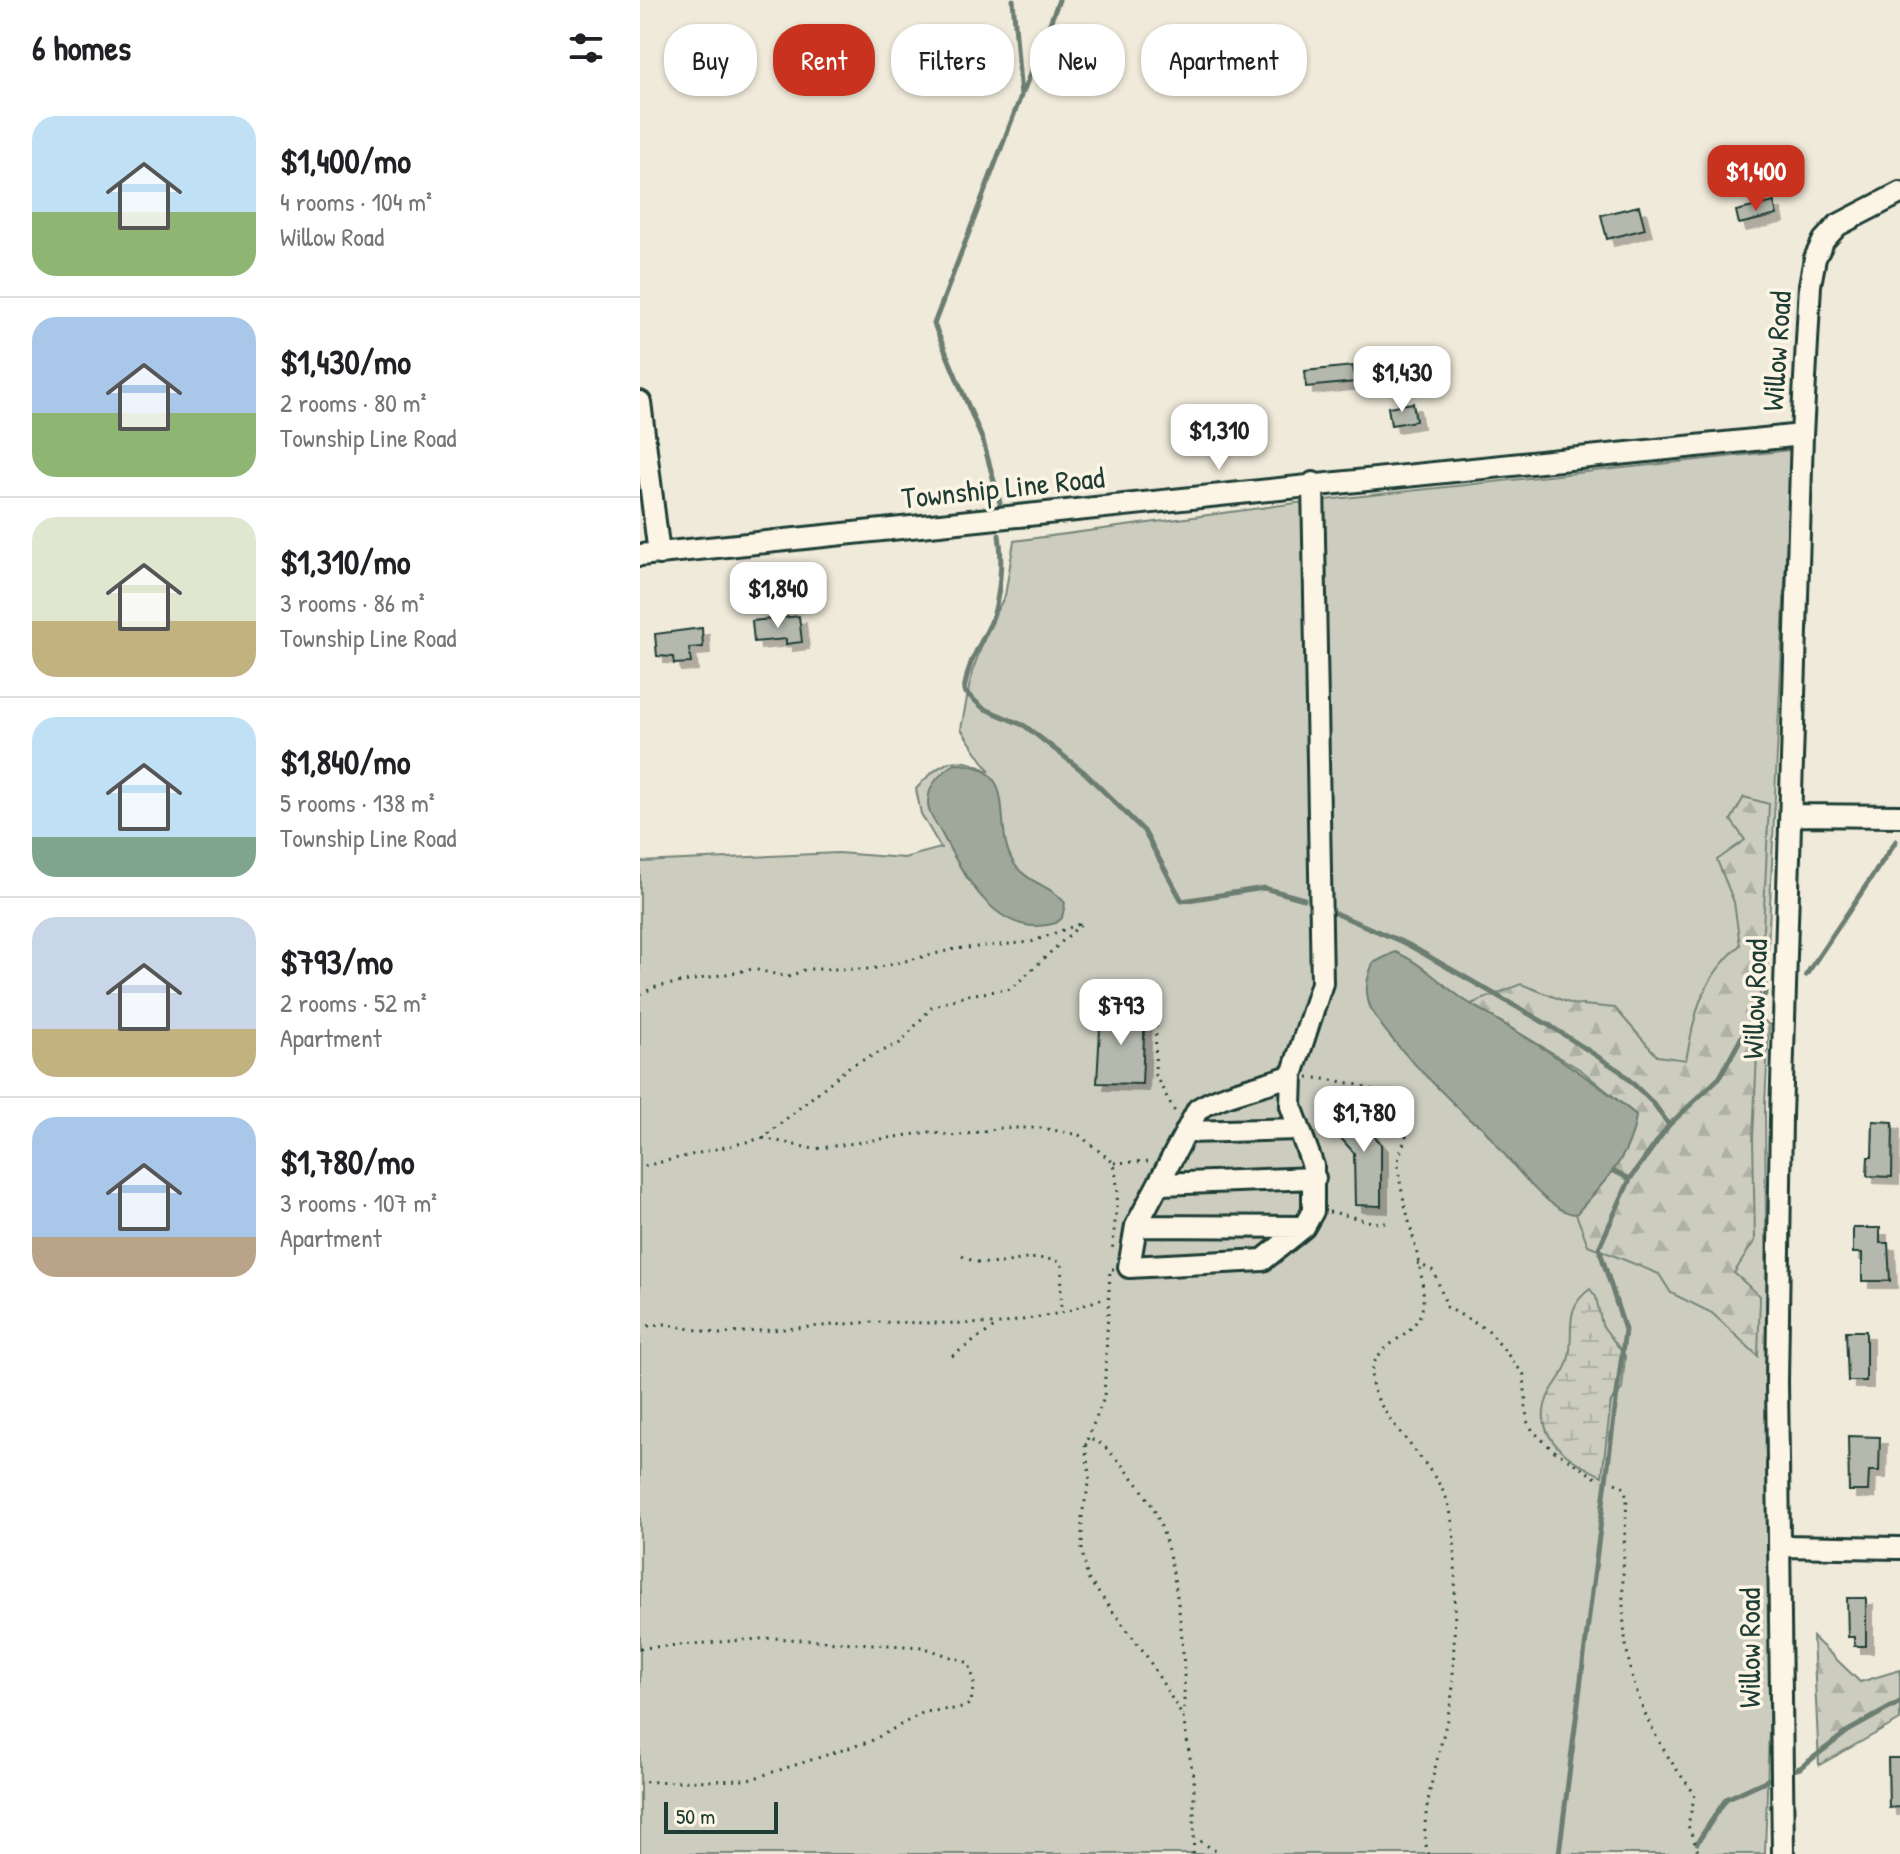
<!DOCTYPE html>
<html lang="en">
<head>
<meta charset="utf-8">
<style>
  :root { --surface:#fff; --page:#f2f2f2; --text:#202124; --muted:#757577; --line:#e0e0e0; --accent:#c8321e }
  body { margin:0; font-family:"Patrick Hand",sans-serif; background:var(--page); color:var(--text); height:100vh; display:flex; flex-direction:column; font-size:30px; white-space:nowrap }
  * { box-sizing:border-box; margin:0 }
  p { font-size:26px; color:var(--muted) }
  .icon { flex:none; width:44px; height:44px; fill:none; stroke:currentColor; stroke-width:2; stroke-linecap:round; stroke-linejoin:round }
  .map { position:relative; flex:1; overflow:hidden }
  .details { display:flex; flex-direction:column; background:var(--surface); width:640px }
  .details>* { flex:none }
  .hud { position:absolute; left:24px; top:24px; width:760px; height:72px; display:flex; gap:16px }
  .scale { position:absolute; left:24px; bottom:20px; width:114px; box-sizing:border-box; padding-left:8px; border:4px solid #1f3d34; border-top:0; font-size:22px; line-height:28px; white-space:nowrap; color:#1f3d34; -webkit-text-stroke:6px #fcf5e5; paint-order:stroke }
  .price { position:absolute; translate:-50% -68px; padding:0 18px; border-radius:16px; background:#fff; color:#222; font-size:26px; line-height:52px; filter:drop-shadow(0 2px 4px #0008) }
  .price::after { content:''; position:absolute; left:50%; top:48px; width:24px; height:18px; margin-left:-12px; background:inherit; clip-path:polygon(0 0,100% 0,50% 100%) }
  .price.on { background:var(--accent); color:#fff }
  ul { padding:0; list-style:none }
  li { display:flex; align-items:center; gap:24px; height:200px; padding:0 32px }
  li+li { border-top:2px solid var(--line) }
  li span { display:grid; place-items:center; flex:none; width:224px; height:160px; border-radius:24px; color:#555 }
  li>.icon { margin-inline-start:auto }
  span .icon { width:96px; height:96px; fill:#fffc; stroke-width:1 }
  li b { font-size:34px }
  h2 { display:flex; justify-content:space-between; align-items:center; height:96px; padding:0 32px; font-size:34px }
  .chip { padding:0 28px; border-radius:32px; background:var(--surface); box-shadow:0 2px 6px #0004; font-size:28px; line-height:72px }
  .chip.on { background:var(--accent); color:#fff }
  main { display:flex; flex:1; min-height:0 }
  .map>svg:first-child { display:block }
  .grass { fill:#cccdbf; stroke:#76857a; stroke-width:2 }
  .forest { fill:url(#forest-firs); stroke:#76857a; stroke-width:2 }
  .wetland { fill:url(#wetland-marsh); stroke:#76857a; stroke-width:2 }
  .water { fill:#9fa89a; stroke:#6c7d71; stroke-width:2 }
  .lines { fill:none; stroke-linecap:round; stroke-linejoin:round }
  .stream { stroke:#6c7d71; stroke-width:5 }
  .building { fill:#b5b9ad; stroke:#1f3d34; stroke-width:2; filter:url(#shadow) }
  .minor-casing { stroke:#1f3d34; stroke-width:26 }
  .path { stroke:#1f3d34; stroke-width:3; stroke-dasharray:2 6; stroke-linecap:butt }
  .minor { stroke:#fcf5e5; stroke-width:20 }
  .labels { text-anchor:middle; stroke-width:7; stroke-linejoin:round; paint-order:stroke }
  .street-label { font-size:30px; fill:#1f3d34; stroke:#fcf5e5 }
</style>
</head>
<body>
<main>
<section class="details">
<h2>6 homes<svg class="icon" aria-label="filters" viewBox="0 0 24 24"><path d="M4 7h16M4 17h16"/><circle cx="9" cy="7" r="2"/><circle cx="15" cy="17" r="2"/></svg></h2>
<ul>
<li><span style="background:linear-gradient(#bfe0f5 60%,#8fb573 0)"><svg class="icon" aria-label="home" viewBox="0 0 24 24"><path d="M3 11l9-7 9 7M6 9v11h12V9"/></svg></span><div><b>$1,400/mo</b><p>4 rooms · 104 m²</p><p>Willow Road</p></div></li>
<li><span style="background:linear-gradient(#a9c7e8 60%,#8fb573 0)"><svg class="icon" aria-label="home" viewBox="0 0 24 24"><path d="M3 11l9-7 9 7M6 9v11h12V9"/></svg></span><div><b>$1,430/mo</b><p>2 rooms · 80 m²</p><p>Township Line Road</p></div></li>
<li><span style="background:linear-gradient(#dfe7d0 65%,#c2b280 0)"><svg class="icon" aria-label="home" viewBox="0 0 24 24"><path d="M3 11l9-7 9 7M6 9v11h12V9"/></svg></span><div><b>$1,310/mo</b><p>3 rooms · 86 m²</p><p>Township Line Road</p></div></li>
<li><span style="background:linear-gradient(#bfe0f5 75%,#7fa58c 0)"><svg class="icon" aria-label="home" viewBox="0 0 24 24"><path d="M3 11l9-7 9 7M6 9v11h12V9"/></svg></span><div><b>$1,840/mo</b><p>5 rooms · 138 m²</p><p>Township Line Road</p></div></li>
<li><span style="background:linear-gradient(#c9d6e8 70%,#c2b280 0)"><svg class="icon" aria-label="home" viewBox="0 0 24 24"><path d="M3 11l9-7 9 7M6 9v11h12V9"/></svg></span><div><b>$793/mo</b><p>2 rooms · 52 m²</p><p>Apartment</p></div></li>
<li><span style="background:linear-gradient(#a9c7e8 75%,#b9a48a 0)"><svg class="icon" aria-label="home" viewBox="0 0 24 24"><path d="M3 11l9-7 9 7M6 9v11h12V9"/></svg></span><div><b>$1,780/mo</b><p>3 rooms · 107 m²</p><p>Apartment</p></div></li>
</ul>
</section>
<div class="map">
<svg width="1260" height="1854" viewBox="0 0 1260 1854">
  <defs>
    <pattern id="forest-firs" width="22" height="20" patternUnits="userSpaceOnUse" patternTransform="scale(2)"><rect width="22" height="20" fill="#cccdbf"/><path d="M5 1l3.5 6h-7zM16 11l3.5 6h-7z" fill="#afb1a5"/></pattern>
    <pattern id="wetland-marsh" width="20" height="14" patternUnits="userSpaceOnUse" patternTransform="scale(2)"><rect width="20" height="14" fill="#cccdbf"/><path d="M1 5h8M5 5V1M11 12h8M15 12V8" fill="none" stroke="#afb1a5"/></pattern>
    <filter id="shadow"><feDropShadow dx="7" dy="7" stdDeviation="0" flood-color="#0004"/></filter>
  </defs>
  <rect width="100%" height="100%" fill="#efeada"/>
  <filter id="ink" filterUnits="userSpaceOnUse"><feTurbulence type="fractalNoise" baseFrequency=".0125" numOctaves="2"/><feDisplacementMap in="SourceGraphic" scale="16" xChannelSelector="R" yChannelSelector="G"/><feConvolveMatrix kernelMatrix="1 2 1 2 8 2 1 2 1" color-interpolation-filters="sRGB"/></filter>
  <g filter="url(#ink)">
    <path class="grass" d="M1151,450L1126,992L1114,1011L1129,1025L1125,1106L1130,1698L1125,1854H0V862L198,853L264,858L301,848L281,814L276,789C301,761 316,752 350,772L321,729L332,672L351,621L365,596L374,541L657,503Z"/>
    <path class="forest" d="M1104,797L1129,804L1113,1138L1115,1240L1094,1273L1120,1296L1118,1356L1072,1313L1031,1293L1019,1274L948,1245L936,1214C962,1184 992,1156 996,1115L941,1070L831,1004L881,984L932,1004L975,1008L1017,1056L1046,1060C1057,1007 1059,983 1100,945L1094,902L1077,860L1105,840L1091,820Z
      M1173,1637L1220,1682L1260,1670V1720L1179,1765Z"/>
    <path class="wetland" d="M950,1289L956,1297L962,1325L985,1356L982,1389L971,1402L962,1476C932,1462 892,1438 907,1399C912,1386 924,1375 928,1361C936,1333 921,1310 950,1289Z"/>
    <path class="water" d="M315,764C384,765 349,828 375,865C388,883 412,886 425,903L422,918L416,923C359,941 324,877 303,836C298,825 288,816 288,803C288,784 301,773 315,764Z
      M755,952C784,963 805,989 832,1005C889,1039 944,1072 996,1115C992,1156 962,1184 936,1214C905,1213 862,1149 841,1126L830,1120C807,1096 733,1028 728,1000C725,986 728,976 733,963Z"/>
    <g class="lines">
      <path class="stream" d="M383,92L419,0
        M360,503L343,441L294,324L381,96L373,0
        M359,535C363,559 360,599 351,622C338,650 329,658 324,691L343,708L385,726L444,772L504,831L542,901L624,888L664,899
        M690,911L767,944L912,1027L980,1071L1014,1104L1029,1125
        M1166,975L1256,841
        M974,1171L990,1179L1029,1125L1080,1077L1126,992
        M1146,1772L1160,1768L1208,1731L1260,1702
        M1057,1843L1086,1799L1136,1776
        M919,1854L985,1330L959,1248L990,1179"/>
    </g>
    <path class="building" d="M1134,202L1137,215L1099,224L1096,211Z
      M999,206L1005,229L967,239L961,215Z
      M713,366L715,382L666,387L665,371Z
      M773,403L776,421L751,425L748,407Z
      M159,616L162,642L146,644V639L114,642L112,621Z
      M62,628L63,647L49,648L51,663L34,664L33,657L17,656L15,634Z
      M461,1011H505L502,1084L457,1083Z
      M728,1100L742,1115L728,1128L741,1144V1206L715,1205L714,1153L693,1129Z
      M1233,1121L1253,1122L1252,1177L1227,1176L1228,1157H1232Z
      M1213,1228H1240V1243H1248L1250,1281H1222V1253H1213Z
      M1206,1331H1226V1381H1208Z
      M1208,1436L1240,1437L1239,1471H1229L1228,1491H1209Z
      M1207,1598H1226V1646H1214V1637H1208Z
      M1248,1758H1260V1807L1249,1808Z"/>
    <g class="lines">
      <defs>
        <path id="minor" d="M0,402L19,554
          M0,555L1162,435
          M1152,815L1260,816
          M652,1075C621,1087 586,1092 558,1109L496,1226L489,1267L623,1260L664,1227L673,1211V1166L651,1106L652,1075L682,983L673,483
          M548,1132L659,1129
          M521,1184L675,1178
          M496,1226L664,1227
          M1139,1546L1260,1548
          M1143,1854L1137,1382L1141,1117L1162,435L1170,285L1175,258L1184,240L1198,225L1260,193"/>
      </defs>
      <use href="#minor" class="minor-casing"/>
      <path class="path" d="M0,994L16,987L113,969L148,977L166,969H232L315,949L391,942L442,923L371,989L327,995L292,1007L260,1043L210,1066L123,1138L0,1167
        M516,1026L515,1075L535,1112
        M668,1077C699,1081 749,1084 765,1117C773,1133 758,1149 758,1164C759,1201 792,1283 781,1313C770,1342 726,1345 732,1383C738,1417 792,1461 807,1500C821,1537 813,1638 813,1682C813,1720 772,1821 789,1854
        M123,1138L174,1149L289,1132L315,1136L361,1128H402L439,1135L474,1163L478,1192L472,1253
        M474,1163L511,1161
        M689,1212C709,1214 727,1224 747,1223
        M322,1256C359,1276 384,1248 422,1263L421,1313
        M777,1263L794,1271L807,1307L849,1331L884,1375L887,1421L893,1431L913,1450L961,1481
        M474,1269H470L464,1398L445,1445L450,1480L442,1514V1552L448,1579L504,1652L543,1717L554,1781V1837L580,1854
        M0,1327L24,1324L80,1334L232,1322L360,1324L421,1313L467,1297
        M312,1356L356,1326
        M445,1445L453,1440C464,1443 472,1455 480,1463C494,1478 508,1496 516,1514C537,1560 548,1664 543,1715
        M975,1483L985,1488L987,1500C979,1623 974,1692 1055,1794L1048,1825L1059,1854
        M0,1648L132,1638L282,1647L329,1663L334,1681L331,1703L323,1708L284,1712L231,1741L108,1780L0,1782
        M553,1854L554,1838"/>
      <use href="#minor" class="minor"/>
    </g>
  </g>
  <g class="labels">
    <g class="street-label">
      <text transform="translate(1137 351) rotate(-86)" y="10">Willow Road</text>
      <text transform="translate(363 488) rotate(-6)" y="10">Township Line Road</text>
      <text transform="translate(1115 999) rotate(-88)" y="10">Willow Road</text>
      <text transform="translate(1110 1648) rotate(-90)" y="10">Willow Road</text>
    </g>
  </g>
</svg>
<div class="scale">50 m</div>
<b class="price on" style="left:1116px;top:213px">$1,400</b>
<b class="price" style="left:762px;top:414px">$1,430</b>
<b class="price" style="left:579px;top:472px">$1,310</b>
<b class="price" style="left:138px;top:630px">$1,840</b>
<b class="price" style="left:481px;top:1047px">$793</b>
<b class="price" style="left:724px;top:1154px">$1,780</b>
<div class="hud">
<a class="chip">Buy</a>
<a class="chip on">Rent</a>
<a class="chip">Filters</a>
<a class="chip">New</a>
<a class="chip">Apartment</a>
</div>
</div>
</main>
</body>
</html>
